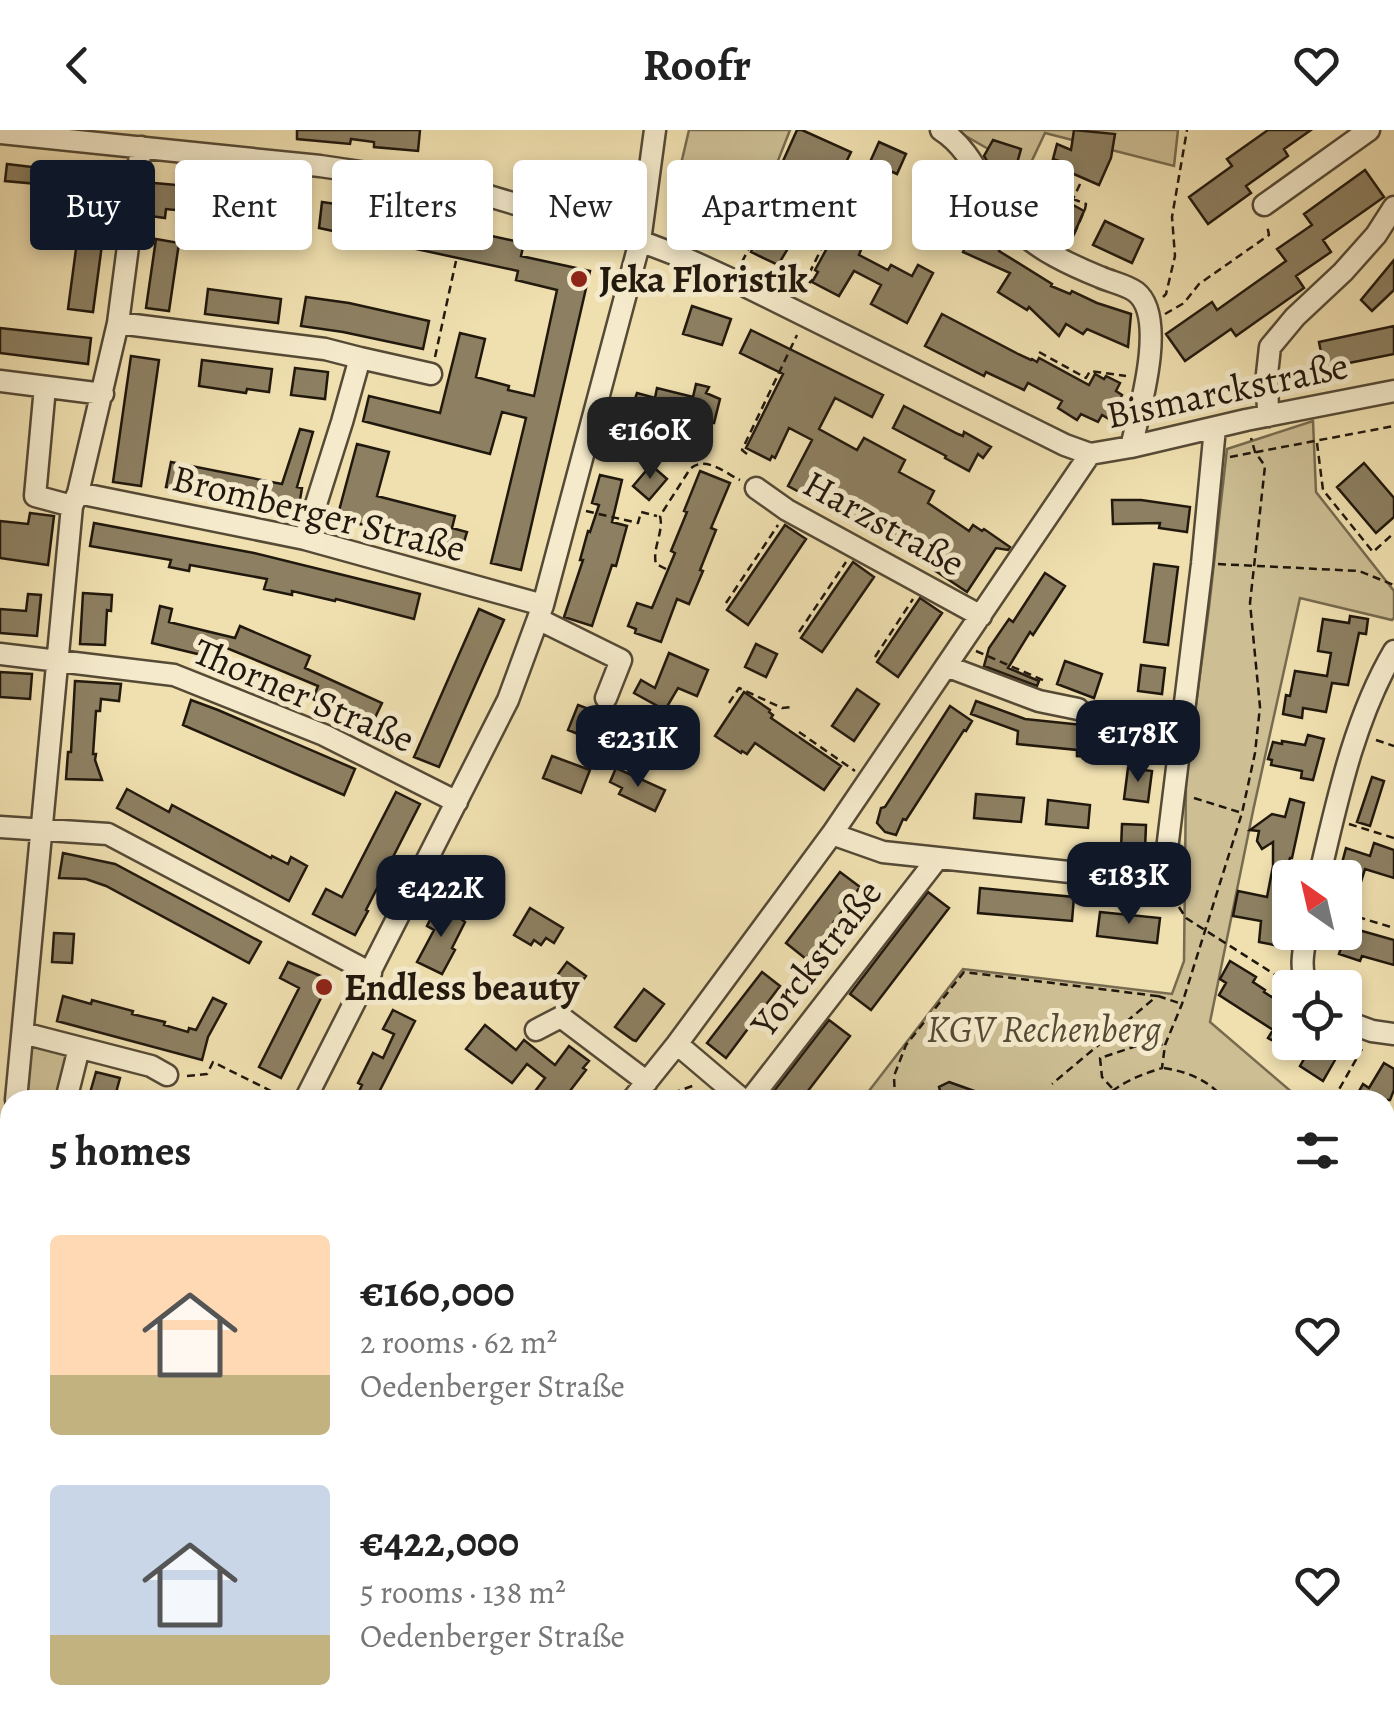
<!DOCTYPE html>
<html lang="en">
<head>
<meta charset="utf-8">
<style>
  :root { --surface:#fff; --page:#f6f6f6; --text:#222; --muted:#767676; --accent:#111827 }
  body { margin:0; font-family:Alegreya,serif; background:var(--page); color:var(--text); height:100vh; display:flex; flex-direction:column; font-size:38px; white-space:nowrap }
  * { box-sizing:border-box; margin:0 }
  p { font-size:32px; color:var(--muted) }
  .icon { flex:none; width:55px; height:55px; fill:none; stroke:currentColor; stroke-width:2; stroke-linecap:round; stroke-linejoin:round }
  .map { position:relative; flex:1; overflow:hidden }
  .sheet { position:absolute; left:0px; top:960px; width:1395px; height:642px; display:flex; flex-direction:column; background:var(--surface); border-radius:30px 30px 0 0; box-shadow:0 5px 15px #0003 }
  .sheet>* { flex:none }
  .top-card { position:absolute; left:30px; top:30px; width:1335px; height:90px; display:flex; gap:20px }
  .needle { width:65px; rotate:326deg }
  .fabs { position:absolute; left:1272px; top:730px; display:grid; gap:20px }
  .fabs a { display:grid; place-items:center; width:90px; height:90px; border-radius:10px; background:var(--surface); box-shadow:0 5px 15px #0003; font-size:50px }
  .price { position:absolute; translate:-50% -85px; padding:0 22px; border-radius:20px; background:var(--accent); color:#fff; font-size:32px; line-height:65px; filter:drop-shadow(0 2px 5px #0008) }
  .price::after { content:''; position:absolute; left:50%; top:60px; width:30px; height:22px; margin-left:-15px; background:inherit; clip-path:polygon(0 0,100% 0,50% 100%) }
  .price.selected { background:#222; color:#fff }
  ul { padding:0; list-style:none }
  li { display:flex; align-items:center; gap:30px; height:250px; padding:0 50px }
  li span { display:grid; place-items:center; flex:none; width:280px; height:200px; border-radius:10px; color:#555 }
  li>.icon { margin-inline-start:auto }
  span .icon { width:120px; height:120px; fill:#fffc; stroke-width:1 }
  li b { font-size:42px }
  h2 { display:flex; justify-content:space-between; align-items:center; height:120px; padding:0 50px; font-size:42px }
  .chip { padding:0 35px; border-radius:10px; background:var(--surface); box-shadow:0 5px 15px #0003; font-size:35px; line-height:90px }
  .chip.selected { background:var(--accent); color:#fff }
  header { display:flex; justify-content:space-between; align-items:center; height:130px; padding:0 50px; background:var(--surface); font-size:45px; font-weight:700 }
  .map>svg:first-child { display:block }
  .green { fill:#cdbe94; stroke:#776b50; stroke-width:2.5 }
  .building { fill:#8d8062; stroke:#21180d; stroke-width:2.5 }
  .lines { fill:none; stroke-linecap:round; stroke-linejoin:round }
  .minor-casing { stroke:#554a36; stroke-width:25 }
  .major-casing { stroke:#21180d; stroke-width:30 }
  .path { stroke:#21180d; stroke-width:2.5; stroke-dasharray:8 5; stroke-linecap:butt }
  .minor { stroke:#f5ebcc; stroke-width:20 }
  .major { stroke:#f0e0b0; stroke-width:25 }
  .tram { stroke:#21180d; stroke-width:2.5 }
  .poi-dot { fill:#8f2418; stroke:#f5ebcc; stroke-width:4 }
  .labels { text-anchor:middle; stroke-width:10; stroke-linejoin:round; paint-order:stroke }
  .poi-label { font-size:38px; font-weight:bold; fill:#21180d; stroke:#f5ebcc; text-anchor:start }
  .street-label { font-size:38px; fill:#21180d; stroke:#f5ebcc }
  .park-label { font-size:38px; font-style:italic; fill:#554a36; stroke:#f5ebcc }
</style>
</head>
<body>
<header><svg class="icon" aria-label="back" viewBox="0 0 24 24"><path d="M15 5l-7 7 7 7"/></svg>Roofr<svg class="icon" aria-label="heart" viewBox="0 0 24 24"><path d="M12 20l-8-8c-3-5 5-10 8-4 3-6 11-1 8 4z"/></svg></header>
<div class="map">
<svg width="1394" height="1602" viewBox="0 0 1394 1602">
  <rect width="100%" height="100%" fill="#f0e0b0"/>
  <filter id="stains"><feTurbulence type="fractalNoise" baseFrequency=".002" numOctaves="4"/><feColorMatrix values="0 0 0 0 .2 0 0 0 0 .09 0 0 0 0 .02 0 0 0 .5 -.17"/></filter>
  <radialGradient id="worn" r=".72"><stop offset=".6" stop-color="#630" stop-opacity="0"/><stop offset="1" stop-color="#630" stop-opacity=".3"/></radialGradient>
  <path class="green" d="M689,0H790L768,56L681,34Z
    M955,0H1178L1174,36L1045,3L1027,41Z
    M1313,291L1316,362L1394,461V488L1392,490L1300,468L1253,681L1210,892L1301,970H862L963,839L1172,864L1184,831L1186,650L1209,477L1227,319Z
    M30,912L68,922L60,970H20Z
    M691,1592H861V1593L854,1602H682Z"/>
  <path class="building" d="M297,0H420L418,21L374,17V12L351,9L350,14L297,9Z
    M797,0H802L851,22L840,45L809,32L806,40L783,31Z
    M1074,0L1115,4L1111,28L1099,55L1060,38L1062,32L1053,29L1057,14L1071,20Z
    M1268,0H1311L1284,19L1288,26L1246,56L1251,63L1208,94L1189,67L1232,36L1227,29Z
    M993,10L1021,19L1016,37L1046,52L1064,44L1055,65L1084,81L1070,113L1041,97L1044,90L1022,80L1031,60L993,41L984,26Z
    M879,12L906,24L897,44L870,32Z
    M7,34L116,47L113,73L48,66L49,55L5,51Z
    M931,39L959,51L949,73L921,61Z
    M1365,40L1384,67L1323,110L1331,122L1296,146L1304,158L1236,206L1231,199L1185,231L1166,204L1212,172L1217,180L1286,131L1277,119L1312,95L1304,84Z
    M154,53L300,66L297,87L205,78L204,83L166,79L165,88L150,86Z
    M775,71L802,85L791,109L793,110L778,135L751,122Z
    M322,72L364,78L524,113L521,126L590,141L521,440L491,433L526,288L502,282L490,324L363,291L369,266L440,283L460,203L485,209L476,247L509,256L508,260L534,266L557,160L516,150L518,141L319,98Z
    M1105,91L1143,109L1132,133L1093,115Z
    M838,98L865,109L859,125L888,140L891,135L912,146L918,135L933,143L907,193L871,174L881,155L854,141L839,166L812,152L818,142L815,140Z
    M973,98L1004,111L999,121L1052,154L1051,156L1070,164L1072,161L1097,173L1131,184L1128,217L1087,199L1083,204L1066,194L1059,206L1029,177L1027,180L998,162L1010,143L963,122Z
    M78,104L103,107L93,182L68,179Z
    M156,109L179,113L169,181L146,178Z
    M1394,130V160L1372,181L1361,170Z
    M208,159L281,169L278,193L205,184Z
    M306,167L349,173L429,191L423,219L343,202L301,196Z
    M692,176L731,189L722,215L683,204Z
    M942,184L1018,224L1031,230L1032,229L1037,232L1039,228L1089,255L1095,244L1104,249L1106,246L1120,253L1116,261L1122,265L1109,289L1102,285L1098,292L1081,284L1077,290L1058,278L1062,271L1028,253L1024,260L986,242L984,246L925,216Z
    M1394,196V224L1324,238L1319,212Z
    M0,198L91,208L88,234L0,223Z
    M751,200L883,265L872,287L835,268L819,299L857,320L864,308L905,330L899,342L934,361L928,373L969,401L973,395L982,401L984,399L1010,417L1008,420L996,418L967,462L916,428L918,425L788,356L812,310L789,298L775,328L772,326L770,330L746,318L783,244L740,223Z
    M131,226L159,230L141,356L113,352Z
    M202,230L272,239L269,262L247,259L246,263L199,256Z
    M295,238L328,242L325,269L291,265Z
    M696,254L709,257L706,263L720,269L714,293L698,289L696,295L687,292L688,290L686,292L655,285L654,290L650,289L640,330L627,327L629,317L620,315L632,269H635L637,263L655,268L657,258L693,267Z
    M904,276L958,304L963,306L964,302L991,317L983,328L978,324L969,341L945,328L946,326L893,298Z
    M300,299L313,302L297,357L302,358L298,382L166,357L171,332L282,354Z
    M357,314L389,322L377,366L455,386L452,398L467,402L463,415L449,412L447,417L337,388Z
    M1364,333L1394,368V387L1376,403L1337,357Z
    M651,335L667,349L649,370L633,356Z
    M700,341L730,353L711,398L716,400L700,440L703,441L689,474L677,469L661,512L635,503L636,499L628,496L637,473L652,478L675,423L671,421L687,382L684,381Z
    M600,345L622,350L612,392L627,396L616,436L612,435L592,496L564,487L583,430H580L588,401L590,402L599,375L592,373Z
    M1112,370H1141L1190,377L1187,402L1159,398L1160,393L1113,394Z
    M30,383L54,386L48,435L0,428V391L28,394Z
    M94,393L254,423L420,464L414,489L336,469L335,471L292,461V465L264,459L267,449L190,435L189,441L169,437L171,430L90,416Z
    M785,395L806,409L748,495L727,480Z
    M853,432L874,447L822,522L801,508Z
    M1154,434L1178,437L1168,515L1144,512Z
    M1045,443L1065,456L1033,505L1030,502L1008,538L1039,551L1037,556L984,536L989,518L1009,489L1013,492Z
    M83,463L112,465L111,481L107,480L105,515L80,514Z
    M28,464L41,465L37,506L0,503V479L26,481Z
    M920,468L942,483L898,547L877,532Z
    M160,476L172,479L169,492L235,508L240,496L310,526L305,538L382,573L371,596L313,569L318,556L217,514L214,528L152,513Z
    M479,479L504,490L439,637L414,627Z
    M1350,486L1368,489L1366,504L1359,503L1348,555L1332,553L1326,582L1303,578L1302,588L1283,584L1286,565L1290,566L1295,541L1327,546L1331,523L1318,521L1323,489L1349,493Z
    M756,514L777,524L766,547L745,537Z
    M669,523L708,540L697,566L678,558L665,580L634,563L641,550L655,558Z
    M1065,531L1102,544L1094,568L1057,554Z
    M1141,535L1165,538L1162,564L1138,561Z
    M0,542L32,544L30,569L0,567Z
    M75,551L121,554L119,571L101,569L100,581H96L93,624H96L95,630L102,650L66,649L68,622H71Z
    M857,559L879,574L854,611L832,596Z
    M744,562L770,580L769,582L773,585L771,588L841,636L824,660L755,613L747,624L742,621L741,623L715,606Z
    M191,570L218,580L355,639L344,665L183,595Z
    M976,571L1025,589L1093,596L1090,627L1077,626V620L1017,614L1018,601L971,584Z
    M578,575L610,587L605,600L636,612L625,638L606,630L611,617L568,600Z
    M950,576L972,591L966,601L964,600L906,690L903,689L896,705L885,702L877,693L881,678L885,677Z
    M1136,586L1159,588L1155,617L1133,614Z
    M1308,605L1324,609L1313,650L1301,648L1302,641L1271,635L1272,630L1268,629L1273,612L1282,614V611L1305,615Z
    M552,626L590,640L581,663L543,648Z
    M616,638L665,660L655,681L619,664L622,658L610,652Z
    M1128,638L1152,641L1148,672L1124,669Z
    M1372,647L1384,651L1370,696L1357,692Z
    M127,659L169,682L172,675L271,728L272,726L288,734L291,727L307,736L289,771L117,678Z
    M396,662L420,674L366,780L368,781L355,805L313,784L326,759L342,767Z
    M976,664L1024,668L1021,692L974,688Z
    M1290,669L1304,673L1292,728H1290L1283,751L1286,752L1274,815L1259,812L1261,791L1233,786L1238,761L1267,767L1273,736V712L1262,719L1257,711L1259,701L1250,700L1272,684L1285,687Z
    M1048,670L1090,675L1088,698L1046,694Z
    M1122,694L1146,695L1145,719H1121Z
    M1374,713L1394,720V748L1365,739L1348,793H1345V763L1353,737L1342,733L1346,718L1370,726Z
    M63,723L115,734L261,812L249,833L106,756L86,749L59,748Z
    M840,742L860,757L806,829L786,813Z
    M459,748L481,759L471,779L450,766Z
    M980,758L1074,767L1072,791L978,783Z
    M928,762L949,778L871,880L850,864Z
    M445,776L465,792L452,818L455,820L442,844L417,832L434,800L427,796L435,780L441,783Z
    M530,778L563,798L554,813L546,808L541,815L534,810L531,815L514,805Z
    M1100,782L1160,788L1157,813L1097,806Z
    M1348,797L1394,810V835L1362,826L1360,831L1339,824Z
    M54,803L74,804L72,833L52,832Z
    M1230,831L1256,847L1253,852L1265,860L1264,862L1278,871L1274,879L1290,889V912H1305L1320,917L1322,913L1339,923L1323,951L1300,936L1304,929L1268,908L1273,900L1219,865L1226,853L1220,849Z
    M288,832L330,850L281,948L259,937L299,858L280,848Z
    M567,832L586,846L569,869L550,855Z
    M762,842L780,856L726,928L707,913Z
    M644,859L664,874L636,911L633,910L615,897Z
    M63,866L91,874L92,870L133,881L132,884L165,892L164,895L188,902L189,898L196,900L213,868L226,874L208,907L202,930L57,891Z
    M393,880L415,891L375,970H355L362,955L358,953L373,923L383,928L394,904L383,899Z
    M829,890L850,906L801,970H767Z
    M485,895L516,920L524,910L555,935L569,916L589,931L583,938L586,940L563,970H541L533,964L545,948L527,934L512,953L466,919Z
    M1384,933L1394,939V960L1390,970H1354L1363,954L1369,958Z
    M96,942L120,948L114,970H88Z
    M949,952L994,968L993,970H946L941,964L939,957Z"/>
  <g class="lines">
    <defs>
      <path id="minor" d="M941,0C976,22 986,68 1015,97C1038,120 1070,135 1100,147C1111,152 1127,155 1136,162C1168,187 1139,283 1131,317
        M0,3L320,36L435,53L472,61L640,111L687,129L733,150L1065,315L1090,324
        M1264,75L1369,0
        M118,193L325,219L360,228L342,292L305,409
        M360,228L431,244
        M0,251L103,264
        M45,257L35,366L72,376
        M1268,286L1267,244L1270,217L1295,187L1343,142L1376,105L1394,77
        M756,358L787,380L981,486
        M78,363L305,409L543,475
        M538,489L621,530L606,568
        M0,524L174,545L324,605L457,672
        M946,536L1039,571L1078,579
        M0,697L108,704L371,843
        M832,704L883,722L1163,752L1202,434L1215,298
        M1319,748C1337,671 1354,589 1394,521
        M1307,802C1303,822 1299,839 1308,858
        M1345,891L1372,901L1394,904
        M536,900L561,887L647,952
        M23,903L151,936L167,945
        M677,914L743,970
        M16,970L72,376L78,363L118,193L141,17
        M66,970L79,918
        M305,970L508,570L543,475L640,111L655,0
        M632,970L677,914L832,704L1090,324L1131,317L1246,290L1394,261
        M750,970L937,729
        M10,1040V1047
        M0,1118L10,1068
        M1385,1154L1394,1148
        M1385,1399L1394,1398
        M311,1592L340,1602
        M1154,1592L1164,1602
        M51,1602L54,1592
        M86,1602L89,1592
        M546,1602L554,1592
        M975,1602L980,1592"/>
      <path id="major" d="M1385,1551L1394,1541
        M1339,1602L1348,1592
        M1376,1602L1394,1586"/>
    </defs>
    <use href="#minor" class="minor-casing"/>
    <use href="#major" class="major-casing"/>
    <path class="path" d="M1071,73L1082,50
      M464,99L469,78
      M1069,116L1085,79L1086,74L1073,69
      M742,132L764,88
      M804,165L811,150L807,148L832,97
      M1163,167L1166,164L1175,126L1172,87L1187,0
      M1165,184L1184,173L1199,154L1269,105L1267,95
      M1039,222L1086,248L1090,241L1126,246
      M435,227L456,131
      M1317,313L1323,360L1373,422L1394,403
      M747,324L742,320L797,205
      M1230,327L1394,296
      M586,381L638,393L641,382L657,386
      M1218,434L1359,441L1394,455
      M666,439L656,434C652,418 664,402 660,386L690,339C705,325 725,343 740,350
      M726,473L778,395
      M799,502L846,432
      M976,521L1045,551
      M875,527L913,469
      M729,573L739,558L782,578L791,577
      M799,602L855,641
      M1376,610L1394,616
      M1194,668L1239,682
      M1349,694L1394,708
      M1172,766L1186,788L1285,851H1288
      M1345,783L1394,798
      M1158,866L1179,873
      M1164,938C1188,942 1209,950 1225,970
      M187,946L207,944L213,932L287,969
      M1112,958L1102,947L1100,928L1146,913L1165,915
      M661,963L665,966L695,955
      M895,970L894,946L906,915L964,842L1157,866L1052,954
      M1103,970C1118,953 1140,945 1162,938L1165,915L1182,874L1242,683L1255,623L1260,577L1250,473L1265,336L1255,322L1251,308
      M1333,970L1362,919
      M695,1602L705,1592
      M837,1602L843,1592"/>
    <use href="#minor" class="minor"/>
    <use href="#major" class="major"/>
    <path class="tram" d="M1385,1581L1394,1572
      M1354,1602L1364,1592"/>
  </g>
  <g class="poi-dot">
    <circle cx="579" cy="149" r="10"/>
    <circle cx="324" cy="857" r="10"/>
  </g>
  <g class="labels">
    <g class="poi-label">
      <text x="599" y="162">Jeka Floristik</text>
      <text x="344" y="870">Endless beauty</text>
    </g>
    <g class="street-label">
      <text transform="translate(1227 260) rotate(-12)" y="13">Bismarckstraße</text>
      <text transform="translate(319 383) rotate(14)" y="13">Bromberger Straße</text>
      <text transform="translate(884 393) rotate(29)" y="13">Harzstraße</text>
      <text transform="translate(304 565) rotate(23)" y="13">Thorner Straße</text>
      <text transform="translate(816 828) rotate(-52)" y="13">Yorckstraße</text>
    </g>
    <g class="park-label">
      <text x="1044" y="912">KGV Rechenberg</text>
    </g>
  </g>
  <rect width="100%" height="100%" filter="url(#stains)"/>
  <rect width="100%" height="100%" fill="url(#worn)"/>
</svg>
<div class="fabs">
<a><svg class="needle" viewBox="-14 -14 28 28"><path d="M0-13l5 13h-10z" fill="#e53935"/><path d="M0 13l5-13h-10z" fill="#767676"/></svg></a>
<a><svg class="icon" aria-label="locate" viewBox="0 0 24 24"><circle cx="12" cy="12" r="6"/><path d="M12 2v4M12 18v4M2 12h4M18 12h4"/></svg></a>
</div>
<b class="price selected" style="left:650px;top:352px">€160K</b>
<b class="price" style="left:1138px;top:655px">€178K</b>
<b class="price" style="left:638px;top:660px">€231K</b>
<b class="price" style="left:1129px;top:797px">€183K</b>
<b class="price" style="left:441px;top:810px">€422K</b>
<div class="top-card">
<a class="chip selected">Buy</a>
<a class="chip">Rent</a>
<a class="chip">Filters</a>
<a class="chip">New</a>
<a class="chip">Apartment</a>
<a class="chip">House</a>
</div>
<section class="sheet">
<h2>5 homes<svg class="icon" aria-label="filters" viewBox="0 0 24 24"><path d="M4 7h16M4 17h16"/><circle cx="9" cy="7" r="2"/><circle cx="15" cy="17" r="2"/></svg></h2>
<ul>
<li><span style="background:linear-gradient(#ffd9b3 70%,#c2b280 0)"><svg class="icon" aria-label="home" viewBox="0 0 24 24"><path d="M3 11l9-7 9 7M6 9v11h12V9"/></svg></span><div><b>€160,000</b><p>2 rooms · 62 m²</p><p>Oedenberger Straße</p></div><svg class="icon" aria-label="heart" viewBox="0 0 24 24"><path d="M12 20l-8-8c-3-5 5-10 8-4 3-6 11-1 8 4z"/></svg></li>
<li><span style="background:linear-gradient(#c9d6e8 75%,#c2b280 0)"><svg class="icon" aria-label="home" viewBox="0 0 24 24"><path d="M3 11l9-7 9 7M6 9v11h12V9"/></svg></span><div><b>€422,000</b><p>5 rooms · 138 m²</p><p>Oedenberger Straße</p></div><svg class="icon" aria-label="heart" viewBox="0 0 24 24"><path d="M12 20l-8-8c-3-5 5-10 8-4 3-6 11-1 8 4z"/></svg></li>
</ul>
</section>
</div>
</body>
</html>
